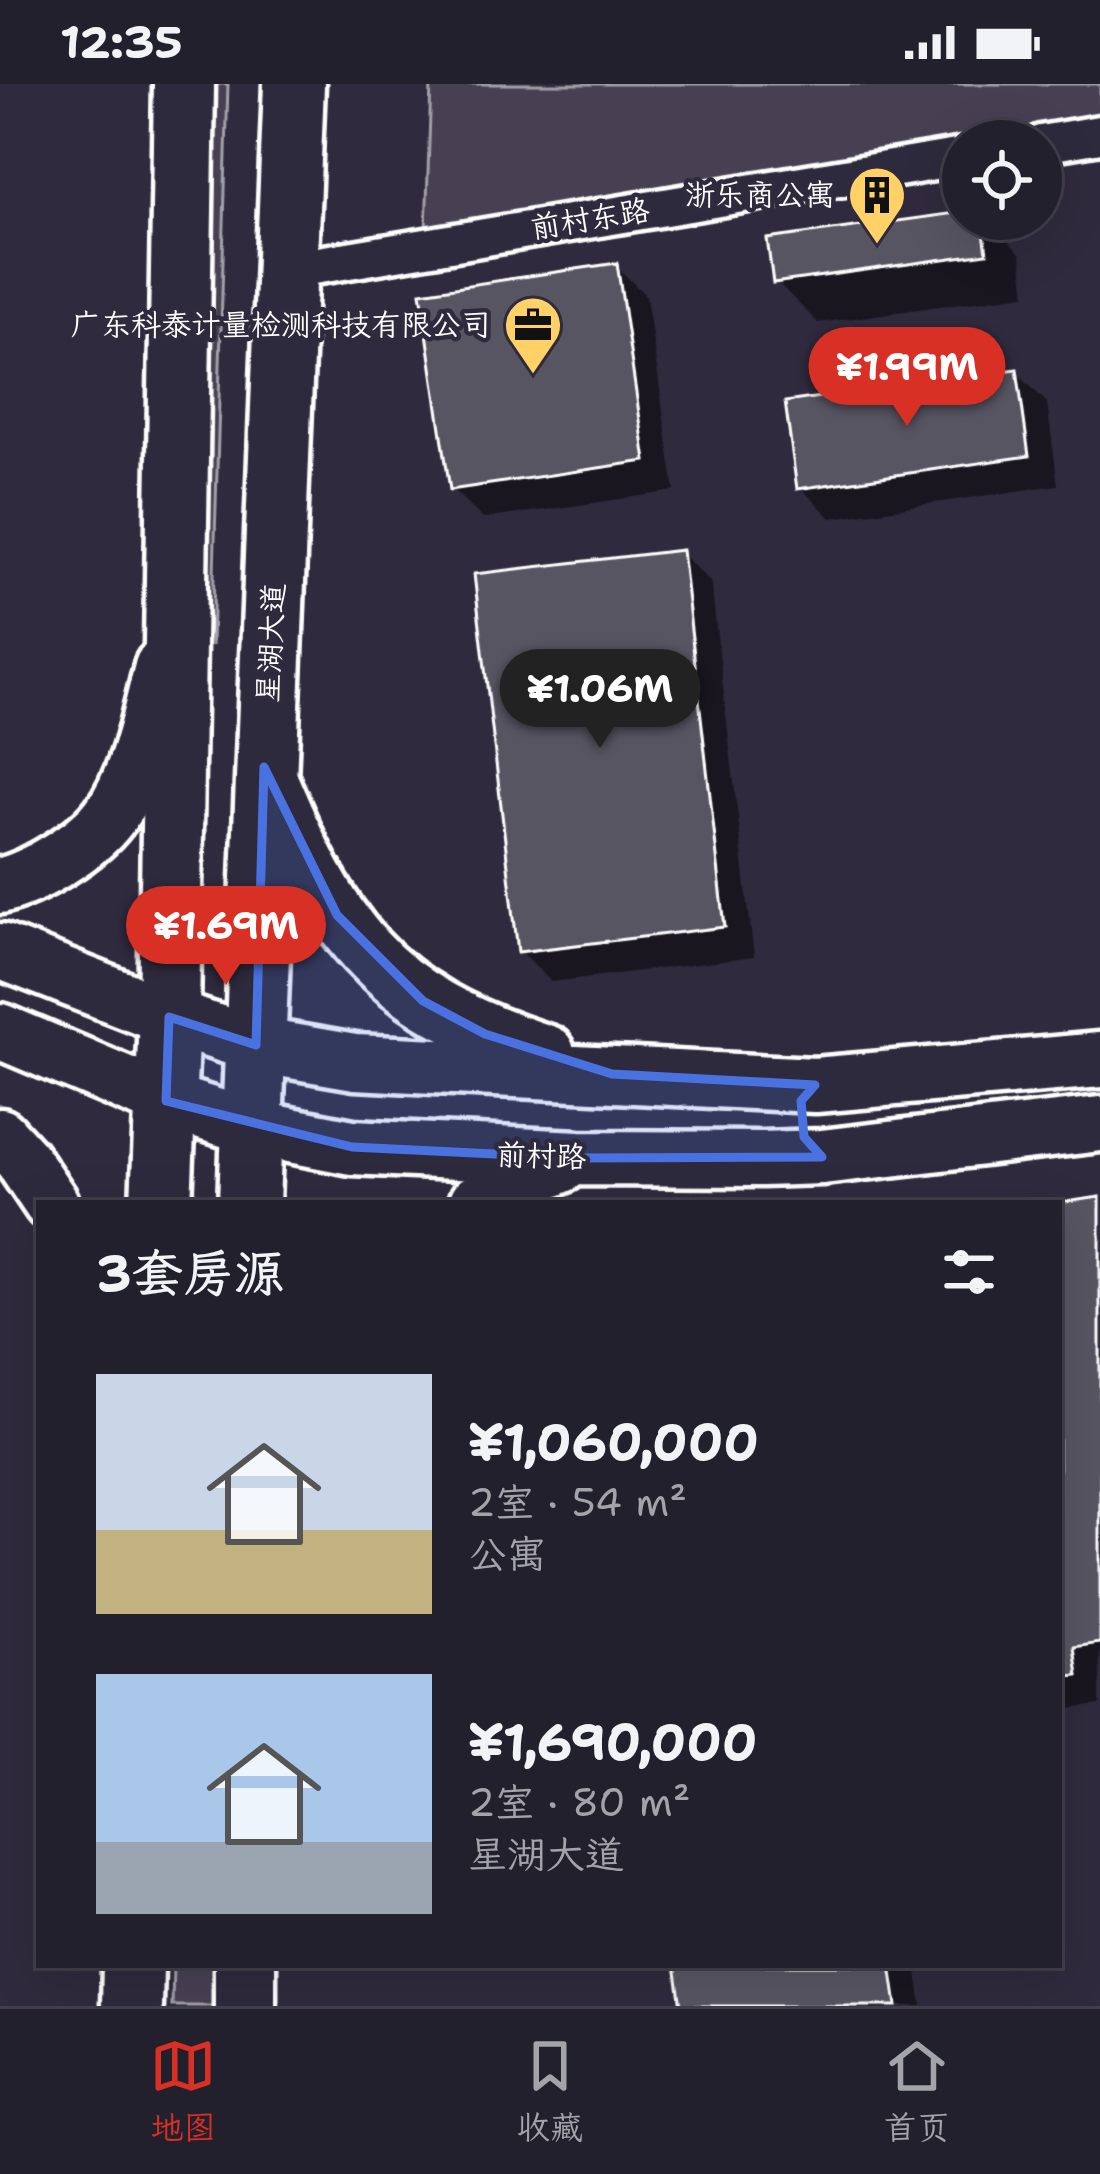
<!DOCTYPE html>
<html lang="zh">
<head>
<meta charset="utf-8">
<style>
  :root { --surface:#23202e; --page:#2f2d3a; --text:#f1f3f6; --muted:#a3a3aa; --line:#403e4a; --accent:#d93025 }
  body { margin:0; font-family:"Shantell Sans","LXGW WenKai TC",sans-serif; background:var(--page); color:var(--text); height:100vh; display:flex; flex-direction:column; font-size:45px; white-space:nowrap }
  * { box-sizing:border-box; margin:0 }
  p { font-size:39px; color:var(--muted) }
  .icon { flex:none; width:66px; height:66px; fill:none; stroke:currentColor; stroke-width:2; stroke-linecap:round; stroke-linejoin:round }
  .map { position:relative; flex:1; overflow:hidden }
  .details { position:absolute; left:36px; top:1116px; width:1026px; height:768px; display:flex; flex-direction:column; background:var(--surface); border-radius:0px; box-shadow:0 12px 48px #0002,0 0 0 3px var(--line) }
  .details>* { flex:none }
  .tools { position:absolute; left:942px; top:36px; display:grid; gap:24px }
  .tools a { display:grid; place-items:center; width:120px; height:120px; border-radius:50%; background:var(--surface); box-shadow:0 12px 48px #0002,0 0 0 3px var(--line); font-size:60px }
  .price { position:absolute; translate:-50% -102px; padding:0 27px; border-radius:42px; background:var(--accent); color:#fff; font-size:39px; line-height:78px; filter:drop-shadow(0 3px 6px #0008) }
  .price::after { content:''; position:absolute; left:50%; top:72px; width:36px; height:27px; margin-left:-18px; background:inherit; clip-path:polygon(0 0,100% 0,50% 100%) }
  .price.active { background:#222; color:#fff }
  ul { padding:0; list-style:none }
  li { display:flex; align-items:center; gap:36px; height:300px; padding:0 60px }
  li span { display:grid; place-items:center; flex:none; width:336px; height:240px; border-radius:0px; color:#555 }
  li>.icon { margin-inline-start:auto }
  span .icon { width:144px; height:144px; fill:#fffc; stroke-width:1 }
  li b { font-size:51px }
  h2 { display:flex; justify-content:space-between; align-items:center; height:144px; padding:0 60px; font-size:51px }
  .status { display:flex; justify-content:space-between; align-items:center; height:84px; padding:0 60px; background:var(--surface); direction:ltr }
  .status svg { height:33px; fill:currentColor }
  .tabs { display:flex; justify-content:space-around; align-items:center; height:168px; border-top:3px solid var(--line); background:var(--surface); font-size:33px; color:var(--muted) }
  .tabs a { display:grid; justify-items:center; gap:6px }
  .tabs .active { color:var(--accent) }
  .map>svg:first-child { display:block }
  .green { fill:#464152; stroke:#a2a0a8; stroke-width:3 }
  .shadow { fill:#0007 }
  .building { fill:#595564; stroke:#fff; stroke-width:3 }
  .lines { fill:none; stroke-linecap:round; stroke-linejoin:round }
  .street-casing { stroke:#fff; stroke-width:45 }
  .secondary-casing { stroke:#fff; stroke-width:63 }
  .primary-casing { stroke:#fff; stroke-width:69 }
  .street { stroke:#2f2a3d; stroke-width:36 }
  .secondary { stroke:#2f2a3d; stroke-width:54 }
  .primary { stroke:#2f2a3d; stroke-width:60 }
  .marked { fill:#4a71e0; fill-opacity:0.2; stroke:#4a71e0; stroke-width:9; stroke-linejoin:round }
  .labels { text-anchor:middle; stroke-width:9; stroke-linejoin:round; paint-order:stroke }
  .poi-label { font-size:30px; fill:#fff; stroke:#2f2a3d; text-anchor:end }
  .street-label { font-size:30px; fill:#fff; stroke:#2f2a3d }
</style>
</head>
<body>
<div class="status"><b>12:35</b><svg viewBox="0 0 49 12"><path d="M0 12V9h3v3zM5 12V6h3v6zM10 12V3h3v9zM15 12V0h3v12zM26 1h20v11H26zM47 4h2v5h-2z"/></svg></div>
<div class="map">
<svg width="1100" height="1922" viewBox="0 0 1100 1922">
  <rect width="100%" height="100%" fill="#2f2a3d"/>
  <filter id="ink" filterUnits="userSpaceOnUse"><feTurbulence type="fractalNoise" baseFrequency=".00833" numOctaves="2"/><feDisplacementMap in="SourceGraphic" scale="24" xChannelSelector="R" yChannelSelector="G"/><feConvolveMatrix kernelMatrix="1 2 1 2 8 2 1 2 1" color-interpolation-filters="sRGB"/></filter>
  <g filter="url(#ink)">
    <path class="green" d="M190,0H228L212,562L185,266Z
      M431,0H1100V41L1019,57H963L426,147Z
      M173,1881H216L215,1922H172Z"/>
    <path class="shadow" d="M963,131V135H986L1021,170L1026,210L818,239L776,197Z
      M616,182L646,212L675,407L483,435L452,405Z
      M1016,288L1047,319L1058,401L831,434L800,403Z
      M681,469L711,499L754,873L551,898L521,867Z
      M1100,1116V1621L1059,1626V1122Z
      M678,1881H916L922,1922H684Z"/>
    <path class="building" d="M963,128V135H982L987,169L773,199L767,155Z
      M617,179L646,377L450,406L421,208Z
      M1017,285L1029,372L797,405L785,318Z
      M682,466L725,843L518,868L474,490Z
      M1100,1113V1559L1074,1563L1078,1591L1059,1593L1058,1119Z
      M675,1881H891L897,1922H681Z"/>
    <g class="lines">
      <defs>
        <path id="street" d="M1041,60L1100,50
          M289,186L963,73"/>
        <path id="secondary" d="M265,684C333,846 373,914 547,969
          M0,802C34,794 88,761 109,733C139,693 150,629 162,583
          M0,867L169,933L256,961L355,978L815,1001L1100,976
          M0,947L166,1017L254,1044L352,1063L579,1074L762,1075L822,1073L1100,1040
          M0,1052L22,1076L51,1119
          M476,1119L562,1081"/>
        <path id="primary" d="M161,1119L169,933L184,0
          M249,1119L294,0
          M245,1881V1922
          M132,1922L133,1881"/>
      </defs>
      <use href="#street" class="street-casing"/>
      <use href="#secondary" class="secondary-casing"/>
      <use href="#primary" class="primary-casing"/>
      <use href="#street" class="street"/>
      <use href="#secondary" class="secondary"/>
      <use href="#primary" class="primary"/>
    </g>
  </g>
  <path class="marked" d="M264,683L337,831L423,917L485,950L612,990L815,1001L801,1017L804,1053L822,1073L579,1074L352,1063L166,1017L169,933L256,961Z"/>
  <defs>
    <symbol id="building-pin" viewBox="-11 -11 22 30"><path d="M0 17L-7.5 6A9.5 9.5 0 1 1 7.5 6Z" fill="#ffd166" stroke="#2f2a3d"/><path d="M-4-6H4V6H1V3H-1V6H-4ZM-2.5-4.3h1.7v1.8h-1.7ZM.8-4.3h1.7v1.8H.8ZM-2.5-1h1.7V.8h-1.7ZM.8-1h1.7V.8H.8Z" fill="#111"/></symbol>
    <symbol id="office-pin" viewBox="-11 -11 22 30"><path d="M0 17L-7.5 6A9.5 9.5 0 1 1 7.5 6Z" fill="#ffd166" stroke="#2f2a3d"/><path d="M-6-3h4V-5.5h4V-3h4V5H-6ZM-1-4.5V-3h2v-1.5ZM-6 0V1H6V0Z" fill="#111"/></symbol>
  </defs>
  <g fill-rule="evenodd">
    <use href="#building-pin" x="844" y="78" width="66" height="90"/>
    <use href="#office-pin" x="500" y="208" width="66" height="90"/>
  </g>
  <g class="labels">
    <g class="poi-label">
      <text x="835" y="121">浙乐商公寓</text>
      <text x="491" y="251">广东科泰计量检测科技有限公司</text>
    </g>
    <g class="street-label">
      <text transform="translate(590 135) rotate(-9)" y="10">前村东路</text>
      <text transform="translate(271 559) rotate(-87)" y="10">星湖大道</text>
      <text transform="translate(541 1072) rotate(2)" y="10">前村路</text>
    </g>
  </g>
</svg>
<div class="tools">
<a><svg class="icon" aria-label="locate" viewBox="0 0 24 24"><circle cx="12" cy="12" r="6"/><path d="M12 2v4M12 18v4M2 12h4M18 12h4"/></svg></a>
</div>
<b class="price" style="left:907px;top:345px">¥1.99M</b>
<b class="price active" style="left:600px;top:667px">¥1.06M</b>
<b class="price" style="left:226px;top:904px">¥1.69M</b>
<section class="details">
<h2>3套房源<svg class="icon" aria-label="filters" viewBox="0 0 24 24"><path d="M4 7h16M4 17h16"/><circle cx="9" cy="7" r="2"/><circle cx="15" cy="17" r="2"/></svg></h2>
<ul>
<li><span style="background:linear-gradient(#c9d6e8 65%,#c2b280 0)"><svg class="icon" aria-label="home" viewBox="0 0 24 24"><path d="M3 11l9-7 9 7M6 9v11h12V9"/></svg></span><div><b>¥1,060,000</b><p>2室 · 54 m²</p><p>公寓</p></div></li>
<li><span style="background:linear-gradient(#a9c7e8 70%,#9aa5b1 0)"><svg class="icon" aria-label="home" viewBox="0 0 24 24"><path d="M3 11l9-7 9 7M6 9v11h12V9"/></svg></span><div><b>¥1,690,000</b><p>2室 · 80 m²</p><p>星湖大道</p></div></li>
</ul>
</section>
</div>
<nav class="tabs">
<a class="active"><svg class="icon" aria-label="map" viewBox="0 0 24 24"><path d="M3 6l6-2 6 2 6-2v14l-6 2-6-2-6 2zM9 4v14M15 6v14"/></svg>地图</a>
<a><svg class="icon" aria-label="saved" viewBox="0 0 24 24"><path d="M7 4h10v16l-5-4-5 4z"/></svg>收藏</a>
<a><svg class="icon" aria-label="home" viewBox="0 0 24 24"><path d="M3 11l9-7 9 7M6 9v11h12V9"/></svg>首页</a>
</nav>
</body>
</html>
